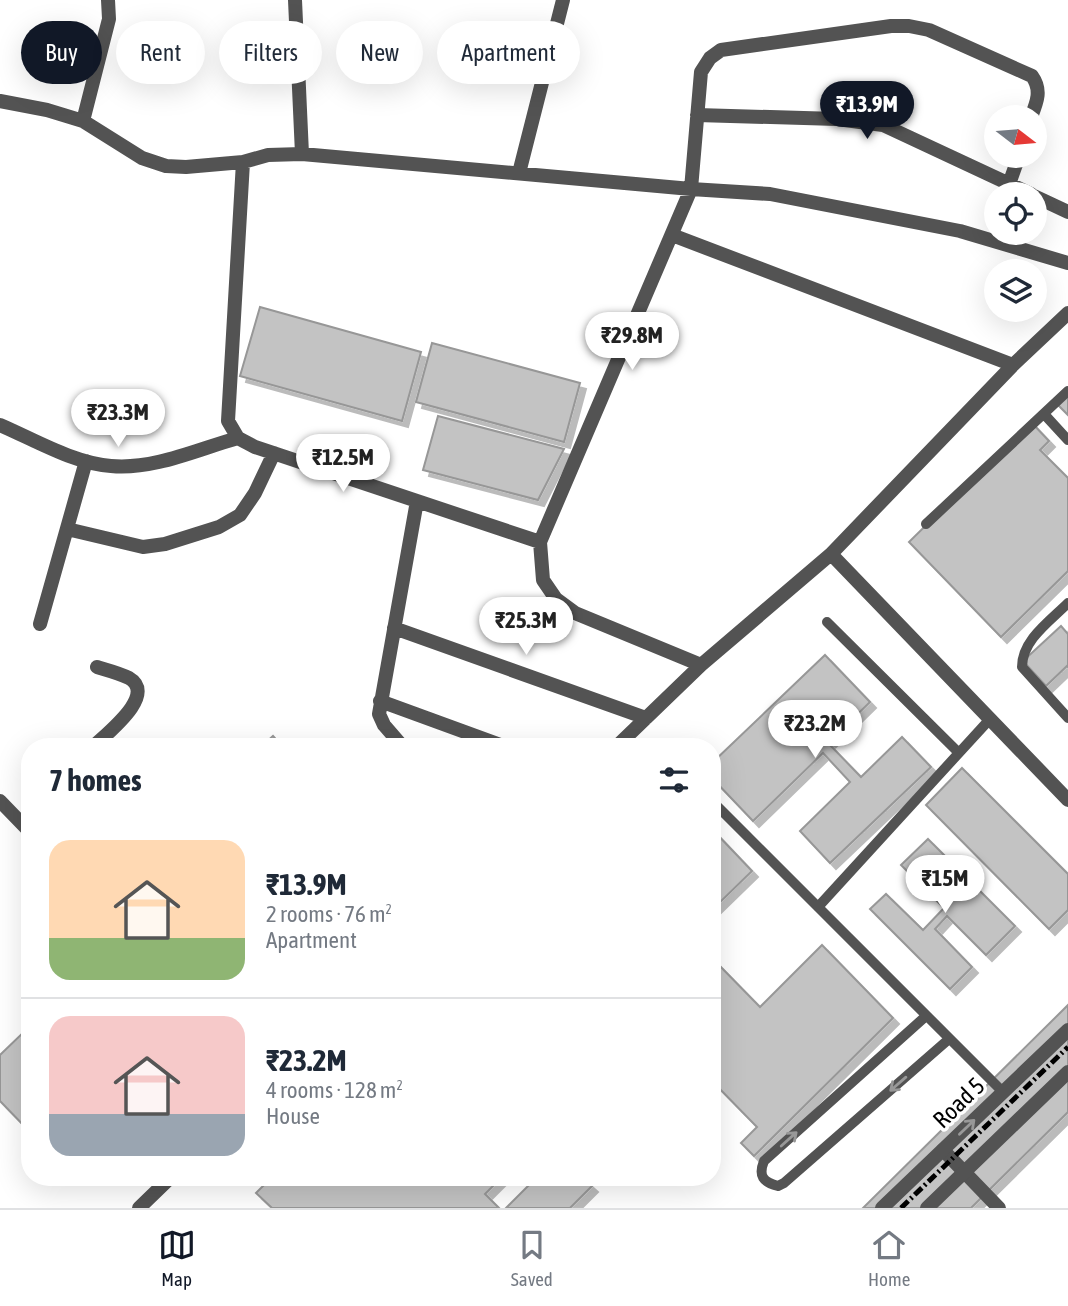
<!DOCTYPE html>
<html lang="en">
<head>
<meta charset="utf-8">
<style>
  :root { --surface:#fff; --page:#f6f6f7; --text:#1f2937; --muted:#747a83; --line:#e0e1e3; --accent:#111827 }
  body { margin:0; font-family:"Asap Condensed",sans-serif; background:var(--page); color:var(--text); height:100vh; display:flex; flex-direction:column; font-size:26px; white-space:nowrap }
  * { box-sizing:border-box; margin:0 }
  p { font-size:23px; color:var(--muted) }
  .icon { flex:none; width:38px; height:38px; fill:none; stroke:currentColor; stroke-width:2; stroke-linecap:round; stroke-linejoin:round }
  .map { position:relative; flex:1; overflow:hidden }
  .sheet { position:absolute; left:21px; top:738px; width:700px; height:448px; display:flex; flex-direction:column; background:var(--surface); border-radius:28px; box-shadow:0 7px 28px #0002 }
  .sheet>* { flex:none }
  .guide { position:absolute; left:21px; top:21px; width:700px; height:63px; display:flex; gap:14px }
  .needle { width:46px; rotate:106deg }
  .tools { position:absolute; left:984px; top:105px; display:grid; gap:14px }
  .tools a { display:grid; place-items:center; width:63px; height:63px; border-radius:50%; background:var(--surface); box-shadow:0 7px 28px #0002; font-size:35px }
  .price { position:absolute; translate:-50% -60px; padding:0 16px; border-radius:24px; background:#fff; color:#222; font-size:23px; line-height:46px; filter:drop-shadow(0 2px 4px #0008) }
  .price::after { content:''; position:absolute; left:50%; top:42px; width:21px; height:16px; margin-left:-10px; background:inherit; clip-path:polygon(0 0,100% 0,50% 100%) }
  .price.current { background:var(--accent); color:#fff }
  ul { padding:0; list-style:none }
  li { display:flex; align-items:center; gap:21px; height:175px; padding:0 28px }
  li+li { border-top:2px solid var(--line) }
  li span { display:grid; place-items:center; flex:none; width:196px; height:140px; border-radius:21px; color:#555 }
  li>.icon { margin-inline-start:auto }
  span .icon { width:84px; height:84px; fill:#fffc; stroke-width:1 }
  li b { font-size:30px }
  h2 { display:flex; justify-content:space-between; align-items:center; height:84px; padding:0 28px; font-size:30px }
  .chip { padding:0 24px; border-radius:32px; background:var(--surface); box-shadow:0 7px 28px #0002; font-size:24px; line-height:63px }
  .chip.current { background:var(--accent); color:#fff }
  .menu { display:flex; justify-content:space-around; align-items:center; height:98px; border-top:2px solid var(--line); background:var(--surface); font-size:19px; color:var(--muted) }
  .menu a { display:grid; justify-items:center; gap:4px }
  .menu .current { color:var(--accent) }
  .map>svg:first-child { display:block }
  .building { fill:#c3c3c3; stroke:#979797; stroke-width:2; filter:url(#shadow) }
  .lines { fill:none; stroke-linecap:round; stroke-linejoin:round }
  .service { stroke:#535353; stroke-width:10 }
  .minor { stroke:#535353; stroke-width:14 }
  .tertiary { stroke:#535353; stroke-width:14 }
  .rail { stroke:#000; stroke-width:5; stroke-dasharray:10 3.5 2 3.5; stroke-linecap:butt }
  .oneway { stroke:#989898 }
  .labels { text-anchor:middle; stroke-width:7; stroke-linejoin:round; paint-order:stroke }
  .street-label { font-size:24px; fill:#000; stroke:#fff }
</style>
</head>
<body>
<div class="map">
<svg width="1068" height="1208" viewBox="0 0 1068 1208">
  <defs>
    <filter id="shadow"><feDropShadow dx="6" dy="6" stdDeviation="0" flood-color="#0004"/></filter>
  </defs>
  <rect width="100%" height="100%" fill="#fff"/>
  <path class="building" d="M260,307L421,352L402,421L240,376Z
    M432,343L580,383L564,442L416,402Z
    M1068,390V415L1055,402Z
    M438,416L564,449L538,500L423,470Z
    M1031,422L1049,441L1040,450L1068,478V571L1001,637L909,542Z
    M1061,626L1068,634V667L1067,666L1046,686L1023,661Z
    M825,655L870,702L828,743L861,777L902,737L931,767L830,863L800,831L850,782L823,753L753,821L712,778V763Z
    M273,736L283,747H261Z
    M962,768L1068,874V910L1049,929L926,805Z
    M712,829L752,871L712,910Z
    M928,839L1015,926L986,955L947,916L935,929L972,967L950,989L870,909L886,894L923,930L944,908L901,865Z
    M822,945L893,1018L754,1156L741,1143L757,1127L712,1081V958L760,1007Z
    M1068,1005V1112L971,1208H863Z
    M30,1026V1132L0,1101V1055Z
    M271,1178H501L485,1194L499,1208H272L256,1193Z
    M536,1178H583L592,1186L570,1208H506Z"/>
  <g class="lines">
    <path class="service" d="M1044,414L1068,440
      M926,524L1068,391
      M1068,603C1050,621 1022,640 1022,667L1068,718
      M827,622L959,753
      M712,801L1003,1092
      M818,907L990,719
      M926,1016L764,1161C758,1176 763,1182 778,1186L784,1183L949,1039"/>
    <path class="minor" d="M295,0L302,154
      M0,101L47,110L83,121L142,158L166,166L186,167L243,162L268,155L302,154L691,189L770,194L960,231L1068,263
      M697,115L837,119L883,125L1031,194
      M83,121L109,19L108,0
      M243,162L228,421L238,438L255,447L540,542L543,580L556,599L575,613L701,665
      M519,173L563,0
      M1009,184L1019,156
      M1034,196L1068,212
      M672,235L1013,365
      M0,425C35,440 73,463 111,466C154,470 198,449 238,438
      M67,529L143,547L165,544L219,527L240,515L255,493L274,453
      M540,542L691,189L701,72L710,58L721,50L891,26H909L929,30L1032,76C1042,90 1037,102 1031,117
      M831,554L1068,800
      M40,624L86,461
      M394,628L646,718
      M380,701L506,747
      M93,747C106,734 158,695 129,678C119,673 107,670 97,667
      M403,747L384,725L379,714L417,501
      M616,747L701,665L831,554L1013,365L1068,313
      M0,801L30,832
      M943,1150L999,1208
      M139,1208L170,1178"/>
    <path class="tertiary" d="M882,1208L1068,1030
      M927,1208L1068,1072"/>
    <path class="rail" d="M901,1208L1068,1047"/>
  </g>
  <defs><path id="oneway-shaft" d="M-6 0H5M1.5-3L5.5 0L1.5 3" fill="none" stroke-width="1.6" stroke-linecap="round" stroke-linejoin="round" transform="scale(1.75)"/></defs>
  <g class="oneway">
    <use href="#oneway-shaft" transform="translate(898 1084) rotate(139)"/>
    <use href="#oneway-shaft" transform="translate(967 1127) rotate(-44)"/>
    <use href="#oneway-shaft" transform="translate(789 1139) rotate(-42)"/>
  </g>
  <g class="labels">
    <g class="street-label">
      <text transform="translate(959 1103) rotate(-44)" y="8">Road 5</text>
    </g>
  </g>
</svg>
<div class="tools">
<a><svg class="needle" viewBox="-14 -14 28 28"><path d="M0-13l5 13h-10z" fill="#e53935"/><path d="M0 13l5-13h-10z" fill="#747a83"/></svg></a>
<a><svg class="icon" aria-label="locate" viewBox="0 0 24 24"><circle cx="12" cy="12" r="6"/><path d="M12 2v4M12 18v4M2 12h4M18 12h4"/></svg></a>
<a><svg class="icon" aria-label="layers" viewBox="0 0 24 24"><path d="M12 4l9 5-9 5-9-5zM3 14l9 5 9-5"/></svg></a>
</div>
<b class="price current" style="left:867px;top:141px">₹13.9M</b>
<b class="price" style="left:632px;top:372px">₹29.8M</b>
<b class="price" style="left:118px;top:449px">₹23.3M</b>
<b class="price" style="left:343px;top:494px">₹12.5M</b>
<b class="price" style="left:526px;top:657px">₹25.3M</b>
<b class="price" style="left:815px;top:760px">₹23.2M</b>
<b class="price" style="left:945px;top:915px">₹15M</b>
<div class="guide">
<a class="chip current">Buy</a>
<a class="chip">Rent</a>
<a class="chip">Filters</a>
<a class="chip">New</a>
<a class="chip">Apartment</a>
</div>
<section class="sheet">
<h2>7 homes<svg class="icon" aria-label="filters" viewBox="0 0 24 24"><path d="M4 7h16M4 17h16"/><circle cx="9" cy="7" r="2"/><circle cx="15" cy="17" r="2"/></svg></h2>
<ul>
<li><span style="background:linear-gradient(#ffd9b3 70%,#8fb573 0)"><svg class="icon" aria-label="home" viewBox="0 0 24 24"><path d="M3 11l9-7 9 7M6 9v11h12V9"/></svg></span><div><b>₹13.9M</b><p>2 rooms · 76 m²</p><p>Apartment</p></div></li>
<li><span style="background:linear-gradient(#f6c9c9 70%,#9aa5b1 0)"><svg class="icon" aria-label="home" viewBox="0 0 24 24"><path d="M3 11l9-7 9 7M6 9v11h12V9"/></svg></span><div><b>₹23.2M</b><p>4 rooms · 128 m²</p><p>House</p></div></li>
</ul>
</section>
</div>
<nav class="menu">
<a class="current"><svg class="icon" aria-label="map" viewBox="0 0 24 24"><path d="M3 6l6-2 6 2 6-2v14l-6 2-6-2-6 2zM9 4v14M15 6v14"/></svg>Map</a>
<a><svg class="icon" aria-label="saved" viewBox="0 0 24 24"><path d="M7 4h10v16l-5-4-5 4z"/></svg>Saved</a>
<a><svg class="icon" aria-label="home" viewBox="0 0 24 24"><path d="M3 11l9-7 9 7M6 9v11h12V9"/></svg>Home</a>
</nav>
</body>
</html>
